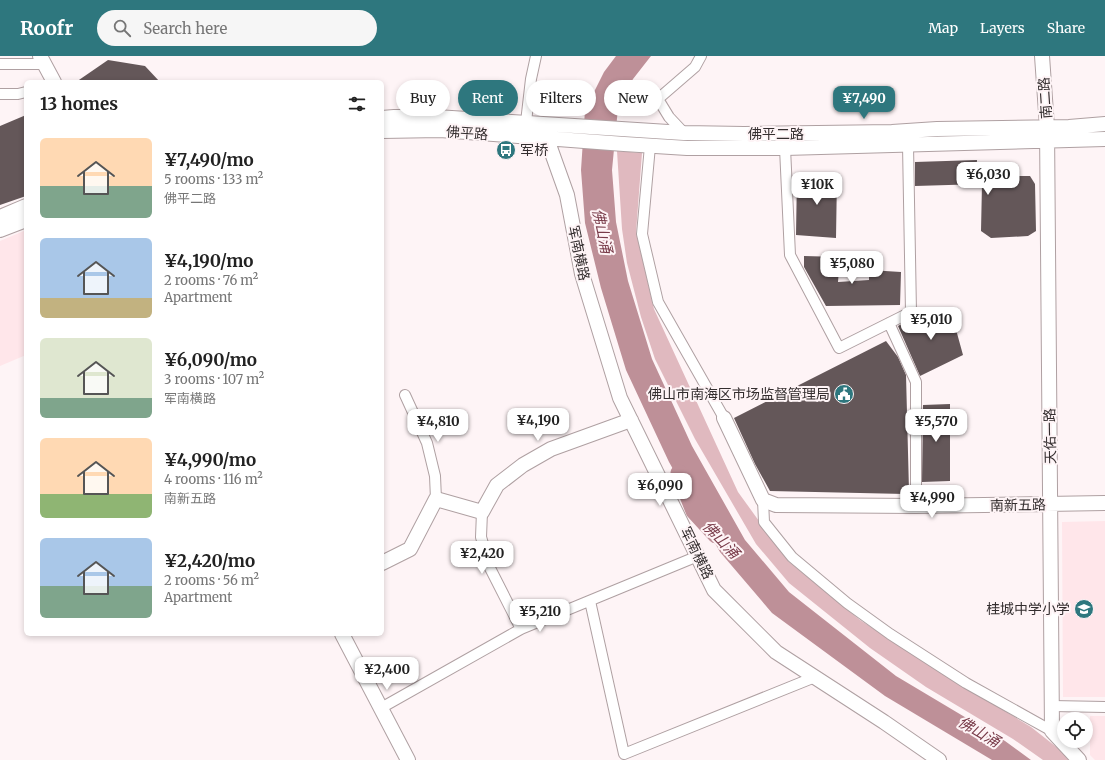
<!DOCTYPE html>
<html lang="en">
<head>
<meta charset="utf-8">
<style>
  :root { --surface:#fff; --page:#f6f6f6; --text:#222; --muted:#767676; --accent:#2e777e }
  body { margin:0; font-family:Merriweather,"Noto Sans SC",serif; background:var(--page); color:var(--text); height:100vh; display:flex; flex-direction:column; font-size:15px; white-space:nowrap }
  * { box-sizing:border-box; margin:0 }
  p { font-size:13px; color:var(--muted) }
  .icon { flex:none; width:22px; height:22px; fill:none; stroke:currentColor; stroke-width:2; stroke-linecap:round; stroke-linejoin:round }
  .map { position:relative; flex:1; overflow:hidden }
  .drawer { position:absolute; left:24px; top:24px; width:360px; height:556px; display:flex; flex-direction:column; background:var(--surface); border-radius:6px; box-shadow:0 2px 6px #0003 }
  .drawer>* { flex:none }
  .hud { position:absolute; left:396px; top:24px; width:380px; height:36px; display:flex; gap:8px }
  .buttons { position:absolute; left:1057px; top:656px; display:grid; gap:8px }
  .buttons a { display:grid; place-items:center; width:36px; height:36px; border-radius:50%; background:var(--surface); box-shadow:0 2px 6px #0003; font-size:20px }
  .price { position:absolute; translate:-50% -34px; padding:0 9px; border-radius:8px; background:#fff; color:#222; font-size:13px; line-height:26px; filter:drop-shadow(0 1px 2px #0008) }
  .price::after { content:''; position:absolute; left:50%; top:24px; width:12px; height:9px; margin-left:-6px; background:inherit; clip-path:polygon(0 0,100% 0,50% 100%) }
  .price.active { background:var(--accent); color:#fff }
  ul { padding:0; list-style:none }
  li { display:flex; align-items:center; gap:12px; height:100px; padding:0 16px }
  li span { display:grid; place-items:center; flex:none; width:112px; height:80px; border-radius:6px; color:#555 }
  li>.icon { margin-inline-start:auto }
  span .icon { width:48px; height:48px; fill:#fffc; stroke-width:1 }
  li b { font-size:17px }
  h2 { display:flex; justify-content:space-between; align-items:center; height:48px; padding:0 16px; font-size:17px }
  .pill { padding:0 14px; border-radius:18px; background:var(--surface); box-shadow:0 2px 6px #0003; font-size:14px; line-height:36px }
  .pill.active { background:var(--accent); color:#fff }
  header { display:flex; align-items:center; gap:24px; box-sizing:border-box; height:56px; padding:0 20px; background:var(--accent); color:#fff }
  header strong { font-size:19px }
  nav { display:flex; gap:22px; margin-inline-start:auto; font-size:14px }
  .search { width:280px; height:36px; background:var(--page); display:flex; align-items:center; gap:10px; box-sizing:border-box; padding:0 14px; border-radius:22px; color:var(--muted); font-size:15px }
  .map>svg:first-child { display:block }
  .built { fill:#ffe6ea }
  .green { fill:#e0b9bf }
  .water { fill:#be9098 }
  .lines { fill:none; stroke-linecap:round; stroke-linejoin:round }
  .river { stroke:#be9098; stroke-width:17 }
  .building { fill:#645759 }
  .street-casing { stroke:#afa0a2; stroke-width:12 }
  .secondary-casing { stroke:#afa0a2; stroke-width:16 }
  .street { stroke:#fff; stroke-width:10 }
  .secondary { stroke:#fff; stroke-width:14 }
  .labels { text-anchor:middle; stroke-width:4; stroke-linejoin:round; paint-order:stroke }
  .street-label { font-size:14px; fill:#342e2f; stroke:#fef4f6 }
  .poi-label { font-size:14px; fill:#342e2f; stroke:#fef4f6; text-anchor:end }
  .water-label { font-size:15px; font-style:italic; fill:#793c4a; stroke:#fef4f6 }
</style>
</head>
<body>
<header>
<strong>Roofr</strong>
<div class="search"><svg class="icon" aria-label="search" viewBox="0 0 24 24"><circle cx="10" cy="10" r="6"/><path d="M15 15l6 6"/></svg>Search here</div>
<nav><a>Map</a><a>Layers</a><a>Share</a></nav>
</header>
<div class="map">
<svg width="1105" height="704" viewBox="0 0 1105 704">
  <rect width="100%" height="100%" fill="#fef4f6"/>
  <path class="built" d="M26,174V299L0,310V185Z
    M1105,465V641H1063L1062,466Z
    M1090,660H1105V704H1095L1090,699Z"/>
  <path class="green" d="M617,95L642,97L636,176L654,253L738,436L788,505L860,564L934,612L1031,671L1064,697L1070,704H1043L1013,683L926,631L870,592L789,527L756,488L695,383L655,303L641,261L627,207L622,173Z"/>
  <path class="water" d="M616,0H651L633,23L618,52L612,114L616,166L628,225L652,303L692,390L745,484L789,536L896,620L1005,685L1031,704H992L885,640L772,557L720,496L669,406L626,314L601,232L585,167L581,114L585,54L604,16Z"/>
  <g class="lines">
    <path class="river" d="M679,417L694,455L716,479"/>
  </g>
  <path class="building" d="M108,4L145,10L160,26H76Z
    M26,59V140L0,149V70Z
    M977,104L976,120H1030L1035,128L1036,175L1028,180L991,182L981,175L982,128L915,130V106Z
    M797,119L837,120L836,182L796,179Z
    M804,200L840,201L838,226L869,224V214L901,216L900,249L826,250L804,211Z
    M920,258L952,259L963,299L920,320L898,270Z
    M886,285L898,301L906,319L909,435L905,438L770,435L755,408L734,362Z
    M950,348V425L922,426L923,349Z"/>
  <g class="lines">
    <defs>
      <path id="street" d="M0,8H44
        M0,38H18L26,36
        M526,66L531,23L536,0
        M684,77L669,61L658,43L695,11L701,0
        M650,90L642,178L658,246L724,362
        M785,92L790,199L839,292L911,256L908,89
        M889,267L916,326V450
        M405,339L427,387L435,420L436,443
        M763,444L764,466L792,501L847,547L890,578L966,627L1052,675
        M482,456L481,481L490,512L521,573
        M590,545L624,698L815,621
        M1052,650L1105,651
        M381,652L521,573L698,500"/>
      <path id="secondary" d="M40,0L54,26
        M1042,0L1047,71L1052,675L1079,704
        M382,62L394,61H436L684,77L744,78L892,76L937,73L1069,71L1105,68
        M382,75L440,74L624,88L687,92H785L1105,83
        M547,83L567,139L582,218L620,342L714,534L776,596L884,666L939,704
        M0,161L26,150
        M0,174L26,164
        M724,362L763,444L776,449L916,450L1105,447
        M382,507L410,493L436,443L482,456L497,429L523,409L551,393L631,364
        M342,578L408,704"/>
    </defs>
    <use href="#street" class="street-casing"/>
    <use href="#secondary" class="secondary-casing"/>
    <use href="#street" class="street"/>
    <use href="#secondary" class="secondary"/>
  </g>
  <defs>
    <symbol id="bus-disc" viewBox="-11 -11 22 22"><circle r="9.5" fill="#2e777e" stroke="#fef4f6"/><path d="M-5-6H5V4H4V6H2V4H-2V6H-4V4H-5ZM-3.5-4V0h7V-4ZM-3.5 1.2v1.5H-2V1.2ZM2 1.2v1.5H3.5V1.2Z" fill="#fff"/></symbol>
    <symbol id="civic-disc" viewBox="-11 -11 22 22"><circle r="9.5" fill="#2e777e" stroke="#fef4f6"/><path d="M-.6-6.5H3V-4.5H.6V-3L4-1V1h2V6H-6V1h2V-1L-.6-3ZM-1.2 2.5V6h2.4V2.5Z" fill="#fff"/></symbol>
    <symbol id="school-disc" viewBox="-11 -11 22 22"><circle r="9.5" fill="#2e777e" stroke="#fef4f6"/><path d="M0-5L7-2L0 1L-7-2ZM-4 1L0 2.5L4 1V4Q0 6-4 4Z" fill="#fff"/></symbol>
  </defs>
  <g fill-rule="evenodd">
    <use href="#bus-disc" x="495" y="83" width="22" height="22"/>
    <use href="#civic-disc" x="833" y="327" width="22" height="22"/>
    <use href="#school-disc" x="1073" y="542" width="22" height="22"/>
  </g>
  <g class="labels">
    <g class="street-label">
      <text transform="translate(1045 42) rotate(-94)" y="5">南二路</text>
      <text transform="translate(467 77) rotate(4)" y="5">佛平路</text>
      <text x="776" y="83">佛平二路</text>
      <text transform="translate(579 197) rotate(78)" y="5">军南横路</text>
      <text transform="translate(1050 380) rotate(-91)" y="5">天佑一路</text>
      <text transform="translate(1018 449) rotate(-1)" y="5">南新五路</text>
      <text transform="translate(697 497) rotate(64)" y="5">军南横路</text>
    </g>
    <g class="poi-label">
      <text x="520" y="99" text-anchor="start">军桥</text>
      <text x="830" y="343">佛山市南海区市场监督管理局</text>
      <text x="1070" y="558">桂城中学小学</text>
    </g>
    <g class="water-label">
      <text transform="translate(602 175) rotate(78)" y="5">佛山涌</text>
      <text transform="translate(721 484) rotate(46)" y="5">佛山涌</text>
      <text transform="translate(979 676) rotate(30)" y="5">佛山涌</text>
    </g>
  </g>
</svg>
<div class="buttons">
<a><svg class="icon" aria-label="locate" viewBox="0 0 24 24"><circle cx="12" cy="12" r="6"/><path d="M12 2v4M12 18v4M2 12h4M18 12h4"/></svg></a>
</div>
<b class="price active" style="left:864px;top:64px">¥7,490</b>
<b class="price" style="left:988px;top:140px">¥6,030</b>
<b class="price" style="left:817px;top:150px">¥10K</b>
<b class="price" style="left:852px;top:229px">¥5,080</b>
<b class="price" style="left:931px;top:285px">¥5,010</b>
<b class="price" style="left:538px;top:386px">¥4,190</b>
<b class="price" style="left:438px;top:387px">¥4,810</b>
<b class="price" style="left:936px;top:387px">¥5,570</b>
<b class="price" style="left:660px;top:451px">¥6,090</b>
<b class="price" style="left:932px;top:463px">¥4,990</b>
<b class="price" style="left:482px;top:519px">¥2,420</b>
<b class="price" style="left:540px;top:577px">¥5,210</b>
<b class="price" style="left:387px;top:635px">¥2,400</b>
<div class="hud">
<a class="pill">Buy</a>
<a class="pill active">Rent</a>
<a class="pill">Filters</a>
<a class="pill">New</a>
</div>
<section class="drawer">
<h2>13 homes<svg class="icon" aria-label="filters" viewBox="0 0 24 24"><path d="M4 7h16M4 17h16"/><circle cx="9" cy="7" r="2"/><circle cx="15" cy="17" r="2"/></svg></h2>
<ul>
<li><span style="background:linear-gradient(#ffd9b3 60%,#7fa58c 0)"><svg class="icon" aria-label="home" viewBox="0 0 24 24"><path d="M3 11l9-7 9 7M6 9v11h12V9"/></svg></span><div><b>¥7,490/mo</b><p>5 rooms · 133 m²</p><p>佛平二路</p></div></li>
<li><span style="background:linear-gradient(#a9c7e8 75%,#c2b280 0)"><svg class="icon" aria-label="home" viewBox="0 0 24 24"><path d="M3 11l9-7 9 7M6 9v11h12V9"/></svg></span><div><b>¥4,190/mo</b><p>2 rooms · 76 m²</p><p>Apartment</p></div></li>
<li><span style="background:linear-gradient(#dfe7d0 75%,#7fa58c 0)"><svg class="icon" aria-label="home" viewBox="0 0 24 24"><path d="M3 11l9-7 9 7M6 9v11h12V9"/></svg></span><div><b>¥6,090/mo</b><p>3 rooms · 107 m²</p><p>军南横路</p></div></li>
<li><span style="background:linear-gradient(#ffd9b3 70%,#8fb573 0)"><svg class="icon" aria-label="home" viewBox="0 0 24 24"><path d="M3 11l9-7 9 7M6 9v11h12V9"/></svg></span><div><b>¥4,990/mo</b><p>4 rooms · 116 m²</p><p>南新五路</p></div></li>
<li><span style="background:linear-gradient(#a9c7e8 60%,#7fa58c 0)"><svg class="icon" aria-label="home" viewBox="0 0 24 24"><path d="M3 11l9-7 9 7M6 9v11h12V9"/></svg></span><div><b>¥2,420/mo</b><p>2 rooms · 56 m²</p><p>Apartment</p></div></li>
</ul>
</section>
</div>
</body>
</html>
